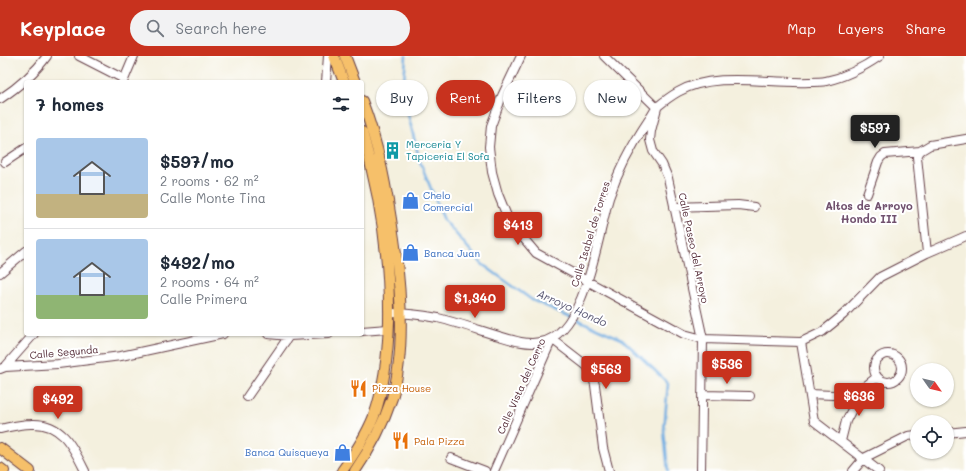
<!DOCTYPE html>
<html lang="en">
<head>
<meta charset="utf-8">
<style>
  :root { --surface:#fff; --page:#f2f2f3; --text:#1f2937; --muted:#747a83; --line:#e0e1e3; --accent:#c8321e }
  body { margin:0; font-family:Mali,sans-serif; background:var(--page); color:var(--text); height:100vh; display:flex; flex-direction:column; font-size:15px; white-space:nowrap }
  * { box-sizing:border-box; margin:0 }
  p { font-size:13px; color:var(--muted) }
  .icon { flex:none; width:22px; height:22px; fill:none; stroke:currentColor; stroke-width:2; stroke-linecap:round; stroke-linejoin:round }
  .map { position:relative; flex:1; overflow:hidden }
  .sheet { position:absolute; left:24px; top:24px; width:340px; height:256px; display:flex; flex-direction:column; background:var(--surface); border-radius:4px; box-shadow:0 1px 3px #0004 }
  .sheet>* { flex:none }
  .top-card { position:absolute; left:376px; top:24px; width:380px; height:36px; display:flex; gap:8px }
  .needle { width:26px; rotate:124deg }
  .buttons { position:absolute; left:910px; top:307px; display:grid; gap:8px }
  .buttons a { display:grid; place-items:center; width:44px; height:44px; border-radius:50%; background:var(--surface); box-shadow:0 1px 3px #0004; font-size:20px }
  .price { position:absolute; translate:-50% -34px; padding:0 9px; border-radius:4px; background:var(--accent); color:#fff; font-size:13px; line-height:26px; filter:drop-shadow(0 1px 2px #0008) }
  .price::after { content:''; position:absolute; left:50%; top:24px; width:12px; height:9px; margin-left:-6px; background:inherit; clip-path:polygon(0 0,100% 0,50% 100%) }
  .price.on { background:#222; color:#fff }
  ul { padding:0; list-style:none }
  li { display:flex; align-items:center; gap:12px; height:100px; padding:0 12px }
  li+li { border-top:1px solid var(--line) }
  li span { display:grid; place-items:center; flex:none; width:112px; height:80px; border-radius:4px; color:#555 }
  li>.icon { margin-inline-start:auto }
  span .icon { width:48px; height:48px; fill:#fffc; stroke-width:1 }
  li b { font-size:17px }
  h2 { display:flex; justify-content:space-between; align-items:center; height:48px; padding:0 12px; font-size:17px }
  .chip { padding:0 14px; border-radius:18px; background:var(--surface); box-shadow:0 1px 3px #0004; font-size:14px; line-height:36px }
  .chip.on { background:var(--accent); color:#fff }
  header { display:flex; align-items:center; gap:24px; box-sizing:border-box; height:56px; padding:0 20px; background:var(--accent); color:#fff }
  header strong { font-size:19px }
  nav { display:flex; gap:22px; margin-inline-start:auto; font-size:14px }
  .search { width:280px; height:36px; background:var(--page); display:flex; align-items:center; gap:10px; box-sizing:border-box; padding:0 14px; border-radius:22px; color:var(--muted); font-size:15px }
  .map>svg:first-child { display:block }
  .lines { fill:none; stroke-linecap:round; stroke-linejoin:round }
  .stream { stroke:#71ade2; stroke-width:2.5 }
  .minor-casing { stroke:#643e46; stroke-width:10 }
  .major-casing { stroke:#643e46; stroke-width:12 }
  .minor { stroke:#fff; stroke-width:8 }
  .major { stroke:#f6c06b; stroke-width:10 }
  .labels { text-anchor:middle; stroke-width:4; stroke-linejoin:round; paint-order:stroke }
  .culture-label { font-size:10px; fill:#0d838f; stroke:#fff; text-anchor:start }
  .shop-label { font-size:10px; fill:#366cbe; stroke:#fff; text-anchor:start }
  .street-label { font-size:10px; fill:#4a1f2b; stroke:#fff }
  .food-label { font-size:10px; fill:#c56008; stroke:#fff; text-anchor:start }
  .neighbourhood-label { font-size:11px; font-weight:bold; fill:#71516e; stroke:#fff }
  .water-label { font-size:11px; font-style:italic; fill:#5a5874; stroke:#fff }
</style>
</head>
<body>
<header>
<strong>Keyplace</strong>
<div class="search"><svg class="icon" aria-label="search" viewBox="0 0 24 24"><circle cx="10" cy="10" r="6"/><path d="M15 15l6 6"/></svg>Search here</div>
<nav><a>Map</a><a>Layers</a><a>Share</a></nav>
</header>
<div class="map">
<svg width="966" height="415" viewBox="0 0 966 415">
  <rect width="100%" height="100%" fill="#fff"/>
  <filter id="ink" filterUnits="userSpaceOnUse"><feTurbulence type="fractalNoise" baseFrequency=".025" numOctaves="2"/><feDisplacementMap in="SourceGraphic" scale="8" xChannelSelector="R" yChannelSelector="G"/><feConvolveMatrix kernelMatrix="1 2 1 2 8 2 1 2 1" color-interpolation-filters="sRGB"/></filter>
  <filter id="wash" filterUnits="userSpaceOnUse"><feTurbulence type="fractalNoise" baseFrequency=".012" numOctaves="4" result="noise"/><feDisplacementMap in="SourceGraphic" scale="16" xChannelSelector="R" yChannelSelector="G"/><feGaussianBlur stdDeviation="0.9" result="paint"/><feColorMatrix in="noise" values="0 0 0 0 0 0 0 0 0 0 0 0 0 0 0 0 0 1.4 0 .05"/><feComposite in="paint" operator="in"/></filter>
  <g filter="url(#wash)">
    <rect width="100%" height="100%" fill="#f4f0de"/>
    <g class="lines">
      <path class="stream" d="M406,0L403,38L420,106L444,164L482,208L532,244L622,283L668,327L664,375L668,415"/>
    </g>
  </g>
  <g filter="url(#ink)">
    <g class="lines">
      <defs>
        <path id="minor" d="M79,0L124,23
          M521,0L502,40L491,70L489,91L492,116L498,138L509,165L536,197L684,278L703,283L801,286L822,276L843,259L880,221L927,197L966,180
          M604,0L657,52L651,75L650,84L653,95L662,108L668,122L703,283L701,415
          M123,26L134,0
          M326,26L328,0
          M0,43C18,31 34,18 47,0
          M5,106L26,92
          M867,138L878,106L881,101L885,98L920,95
          M674,151L738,149L754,151
          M927,197L917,101L920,95L930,89L966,83
          M0,217L26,195
          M389,257C405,257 422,259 438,262C458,267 479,274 499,280C512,284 527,289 541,286C586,278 598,178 609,142C618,115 632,89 648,65C651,61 654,55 657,51C663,46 671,40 678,36C715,15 768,28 809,26C815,26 821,26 826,25C845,21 864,11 880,0
          M362,275L388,273
          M268,278L289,280L329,278
          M552,283L587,310L592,318L595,329L603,392L609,415
          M801,286L814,365L879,415
          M874 312a14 14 0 1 1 28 0a14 14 0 1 1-28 0Z
          M5,311L34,278
          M0,313L5,311L58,308L121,300L223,278
          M810,338L833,339L863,332
          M702,339L750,340
          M247,341L289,280
          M0,373C10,371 20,368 31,368C62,366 73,391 85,415
          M947,377L966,375
          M841,385L846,365L863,332L877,321
          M451,402L485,415
          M494,415L552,283
          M853,415L864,402L908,380L917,379"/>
        <path id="major" d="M334,0L344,26
          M345,0L355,26
          M0,392L30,415
          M0,412L4,415
          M342,415C355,397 366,380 374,360C385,329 388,297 389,265C390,200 380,138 362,76
          M355,415C371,392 383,369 392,342C406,294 401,232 394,183C387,135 379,89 362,45"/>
      </defs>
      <use href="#minor" class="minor-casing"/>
      <use href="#major" class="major-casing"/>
      <use href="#minor" class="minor"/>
      <use href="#major" class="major"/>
    </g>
  </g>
  <defs>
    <symbol id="building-bare" viewBox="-9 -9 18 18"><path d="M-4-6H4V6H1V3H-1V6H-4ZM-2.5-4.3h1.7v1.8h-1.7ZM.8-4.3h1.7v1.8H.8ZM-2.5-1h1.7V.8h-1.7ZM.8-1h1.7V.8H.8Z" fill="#0f9aa8" stroke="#fff" stroke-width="2.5" paint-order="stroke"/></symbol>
    <symbol id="shop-bare" viewBox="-9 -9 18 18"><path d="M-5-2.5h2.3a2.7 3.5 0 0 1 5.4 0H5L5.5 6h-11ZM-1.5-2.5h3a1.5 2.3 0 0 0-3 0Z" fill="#3f7fe0" stroke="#fff" stroke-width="2.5" paint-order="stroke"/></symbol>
    <symbol id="restaurant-bare" viewBox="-9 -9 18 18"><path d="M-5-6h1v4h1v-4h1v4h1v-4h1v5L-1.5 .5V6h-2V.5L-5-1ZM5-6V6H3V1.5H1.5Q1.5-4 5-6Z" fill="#e8710a" stroke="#fff" stroke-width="2.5" paint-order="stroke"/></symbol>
  </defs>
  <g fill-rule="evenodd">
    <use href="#building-bare" x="380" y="82" width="25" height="25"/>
    <use href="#shop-bare" x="398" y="132" width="25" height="25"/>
    <use href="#shop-bare" x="398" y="184" width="25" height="25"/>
    <use href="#restaurant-bare" x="346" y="320" width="25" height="25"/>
    <use href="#restaurant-bare" x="388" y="372" width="25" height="25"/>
    <use href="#shop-bare" x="330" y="384" width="25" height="25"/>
  </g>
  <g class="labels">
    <g class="culture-label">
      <text x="406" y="92">Merceria Y<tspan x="406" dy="12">Tapiceria El Sofa</tspan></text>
    </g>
    <g class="shop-label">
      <text x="423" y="143">Chelo<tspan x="423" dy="12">Comercial</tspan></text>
      <text x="424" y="201">Banca Juan</text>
      <text x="329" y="400" text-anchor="end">Banca Quisqueya</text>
    </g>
    <g class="street-label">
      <text transform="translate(590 178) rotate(-73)" y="4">Calle Isabel de Torres</text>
      <text transform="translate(694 192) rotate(78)" y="4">Calle Paseo del Arroyo</text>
      <text transform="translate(64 296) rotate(-5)" y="4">Calle Segunda</text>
      <text transform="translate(521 330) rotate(-66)" y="4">Calle Vista del Cerro</text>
    </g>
    <g class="food-label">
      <text x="372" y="336">Pizza House</text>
      <text x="414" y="389">Pala Pizza</text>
    </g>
    <g class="neighbourhood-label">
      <text x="869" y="154">Altos de Arroyo<tspan x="869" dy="13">Hondo III</tspan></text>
    </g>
    <g class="water-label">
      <text transform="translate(572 252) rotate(24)" y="4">Arroyo Hondo</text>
    </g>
  </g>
</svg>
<div class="buttons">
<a><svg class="needle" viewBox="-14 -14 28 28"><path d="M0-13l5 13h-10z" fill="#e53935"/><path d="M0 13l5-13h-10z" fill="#747a83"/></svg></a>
<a><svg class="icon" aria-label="locate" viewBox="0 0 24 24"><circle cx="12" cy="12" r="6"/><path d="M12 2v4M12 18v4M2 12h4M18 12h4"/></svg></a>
</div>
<b class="price on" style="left:875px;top:93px">$597</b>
<b class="price" style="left:518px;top:190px">$413</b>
<b class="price" style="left:475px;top:263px">$1,340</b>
<b class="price" style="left:727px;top:329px">$536</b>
<b class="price" style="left:606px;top:334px">$563</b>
<b class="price" style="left:859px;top:361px">$636</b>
<b class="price" style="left:58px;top:364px">$492</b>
<div class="top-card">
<a class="chip">Buy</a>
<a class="chip on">Rent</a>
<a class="chip">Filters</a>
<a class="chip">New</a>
</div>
<section class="sheet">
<h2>7 homes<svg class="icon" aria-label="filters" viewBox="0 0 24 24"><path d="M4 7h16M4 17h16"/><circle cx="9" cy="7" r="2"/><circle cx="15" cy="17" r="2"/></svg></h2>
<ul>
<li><span style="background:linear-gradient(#a9c7e8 70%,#c2b280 0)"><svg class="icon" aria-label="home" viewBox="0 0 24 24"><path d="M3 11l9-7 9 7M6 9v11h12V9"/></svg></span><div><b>$597/mo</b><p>2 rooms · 62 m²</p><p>Calle Monte Tina</p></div></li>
<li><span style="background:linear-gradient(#a9c7e8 70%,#8fb573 0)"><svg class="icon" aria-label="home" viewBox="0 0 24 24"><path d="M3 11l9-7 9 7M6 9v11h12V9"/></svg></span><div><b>$492/mo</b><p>2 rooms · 64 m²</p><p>Calle Primera</p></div></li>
</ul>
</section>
</div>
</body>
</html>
